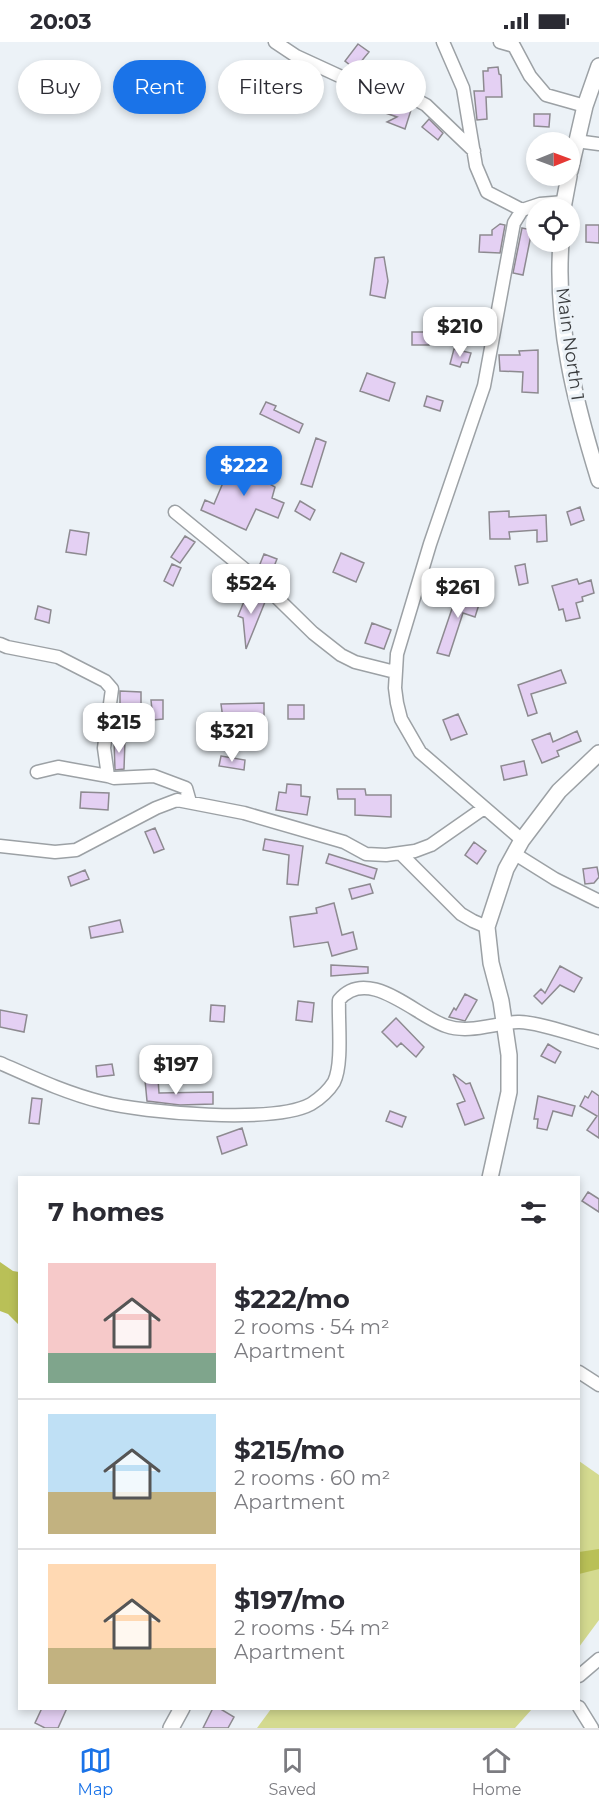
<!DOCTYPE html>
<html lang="en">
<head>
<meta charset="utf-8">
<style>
  :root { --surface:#fff; --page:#f2f2f3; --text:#2b2b33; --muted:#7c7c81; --line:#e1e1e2; --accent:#1a73e8 }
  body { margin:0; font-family:Montserrat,sans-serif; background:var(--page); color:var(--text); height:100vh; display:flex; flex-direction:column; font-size:22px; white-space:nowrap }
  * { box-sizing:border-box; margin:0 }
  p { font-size:20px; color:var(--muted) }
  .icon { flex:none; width:33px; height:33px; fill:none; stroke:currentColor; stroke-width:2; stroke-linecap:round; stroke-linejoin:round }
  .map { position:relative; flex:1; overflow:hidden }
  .drawer { position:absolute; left:18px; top:1134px; width:562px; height:534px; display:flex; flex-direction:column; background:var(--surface); border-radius:0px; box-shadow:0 3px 9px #0003 }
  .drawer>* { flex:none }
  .guide { position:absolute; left:18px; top:18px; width:564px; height:54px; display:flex; gap:12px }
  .needle { width:39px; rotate:89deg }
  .controls { position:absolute; left:526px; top:90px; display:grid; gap:12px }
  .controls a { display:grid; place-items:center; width:54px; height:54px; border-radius:50%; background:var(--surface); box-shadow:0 3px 9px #0003; font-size:30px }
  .price { position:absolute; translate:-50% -51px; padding:0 14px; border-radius:12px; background:#fff; color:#222; font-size:20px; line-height:39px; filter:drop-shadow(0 2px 3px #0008) }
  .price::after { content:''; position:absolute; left:50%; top:36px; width:18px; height:14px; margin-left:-9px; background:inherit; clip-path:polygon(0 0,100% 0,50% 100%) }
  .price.current { background:var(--accent); color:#fff }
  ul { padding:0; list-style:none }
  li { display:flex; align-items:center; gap:18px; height:150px; padding:0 30px }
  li+li { border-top:2px solid var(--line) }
  li span { display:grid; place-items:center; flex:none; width:168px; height:120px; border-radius:0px; color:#555 }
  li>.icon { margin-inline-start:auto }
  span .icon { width:72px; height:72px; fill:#fffc; stroke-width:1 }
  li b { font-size:26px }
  h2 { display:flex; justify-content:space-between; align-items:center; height:72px; padding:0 30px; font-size:26px }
  .chip { padding:0 21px; border-radius:27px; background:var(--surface); box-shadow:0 3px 9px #0003; font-size:21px; line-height:54px }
  .chip.current { background:var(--accent); color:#fff }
  .status { display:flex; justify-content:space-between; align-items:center; height:42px; padding:0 30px; background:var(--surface); direction:ltr }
  .status svg { height:16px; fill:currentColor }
  .dock { display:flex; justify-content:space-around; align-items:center; height:84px; border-top:2px solid var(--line); background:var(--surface); font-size:16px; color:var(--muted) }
  .dock a { display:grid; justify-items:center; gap:3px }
  .dock .current { color:var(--accent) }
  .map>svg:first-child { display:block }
  .green { fill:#d4da90 }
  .forest { fill:#b9c057 }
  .building { fill:#e4d0f3; stroke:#8d8a90; stroke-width:1.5 }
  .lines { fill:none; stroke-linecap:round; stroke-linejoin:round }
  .minor-casing { stroke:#9ca1a5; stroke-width:15 }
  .major-casing { stroke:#9ca1a5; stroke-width:18 }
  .minor { stroke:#fff; stroke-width:12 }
  .major { stroke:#fff; stroke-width:15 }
  .labels { text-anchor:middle; stroke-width:6; stroke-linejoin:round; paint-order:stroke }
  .street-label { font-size:18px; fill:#393b3d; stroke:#ecf2f7 }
</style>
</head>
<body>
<div class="status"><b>20:03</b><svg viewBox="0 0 49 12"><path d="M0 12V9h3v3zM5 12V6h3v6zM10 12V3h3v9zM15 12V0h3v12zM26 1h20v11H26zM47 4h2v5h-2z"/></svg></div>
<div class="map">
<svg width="599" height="1686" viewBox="0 0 599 1686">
  <rect width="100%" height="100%" fill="#ecf2f7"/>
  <path class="green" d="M579,1419L599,1433V1578L579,1605Z
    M271,1667V1666L532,1667L515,1686H257Z"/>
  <path class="forest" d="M0,1220L13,1229L19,1230V1283L8,1272L0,1269Z
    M599,1507V1527L579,1532V1510Z"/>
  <path class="building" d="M358,2L369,10L355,27L345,19Z
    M498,25L499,32L501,33L502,55H486L487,77L477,78L474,49H484L483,29H488V26Z
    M372,51L391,58L392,55L412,65L405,87L387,80L397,75L368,65Z
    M534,72H550L549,85L534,84Z
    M429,77L443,91L438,98L422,85Z
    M500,182L505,183L500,211L479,210L480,193H492V188Z
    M586,183H599V201L586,200Z
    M522,186L532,188L523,233L513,231Z
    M384,215L388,239L385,256L370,253L375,216Z
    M412,290H429V303H412Z
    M454,307L471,311L468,321L462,320L460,325L450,322Z
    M538,308V351L522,350L523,330L500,329L499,313H520L519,309Z
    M367,331L395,341L389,359L360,349Z
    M427,354L443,359L440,369L424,364Z
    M266,360L276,364L274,368L303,382L299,391L260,372Z
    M316,396L326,400L312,445L301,442Z
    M244,411L258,417L251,431L275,445L272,456L284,461L278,476L256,467L246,488L201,468L205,458L214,462L225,436L232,439Z
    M300,459L315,468L310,478L295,469Z
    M580,465L584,478L571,483L567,470Z
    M509,469V475L546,473L547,499L537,500V488L509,490L510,497H490L489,470Z
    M70,488L89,491L86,513L66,510Z
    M185,494L195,500L180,521L171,515Z
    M341,511L364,521L356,540L333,530Z
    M264,512L277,517L271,532L258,527Z
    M172,522L181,526L173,544L164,539Z
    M525,522L528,541L519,543L515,524Z
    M577,537L579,542L591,538L594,551L582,555L583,559L576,561L580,576L566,579L563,567L559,568L552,544Z
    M458,549L481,556L475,575L463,571L449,614L437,611Z
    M247,552L265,560L246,607L243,576L238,574Z
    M38,564L51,568L49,581L35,577Z
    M372,581L391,588L384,607L365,601Z
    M561,628L566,641L531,652L537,671L528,674L518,643Z
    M120,649L141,650V665H120Z
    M151,658H163V677L153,678Z
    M264,661V676L223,677L221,662Z
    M288,663H304V677H288Z
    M458,672L467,692L451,698L443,678Z
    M577,689L581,699L557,709L559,714L542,721L532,698L550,691L553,700Z
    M114,698H125L124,727L115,728Z
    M221,714L245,718L244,728L219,724Z
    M524,719L527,733L504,738L501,724Z
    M287,742L301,743V754L310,755L307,773L276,768L279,750L286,751Z
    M337,747H365L366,753H391V775L355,773V757H338Z
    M81,750L109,751L108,768L80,766Z
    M155,786L164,807L154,811L145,790Z
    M265,797L303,804L298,843L287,842L289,813L263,808Z
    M474,800L486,809L477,822L465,813Z
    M329,812L377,827L374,837L326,821Z
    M597,825L599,835L594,841L585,842L583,827Z
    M85,828L89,837L71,844L68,835Z
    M370,842L373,851L352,857L349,847Z
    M334,861L342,893L353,890L357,907L332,914L328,900L294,905L290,875L317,871L316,866Z
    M120,878L123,890L91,896L89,885Z
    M331,923L368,925V931L331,934Z
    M560,924L582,936L574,950L560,943L542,962L534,954L541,947L545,951Z
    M465,952L477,958L465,979L449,975L454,966L456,968Z
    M298,959L314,961L312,980L296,978Z
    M211,963L225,964L224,980L210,979Z
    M0,968L27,973L24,990L0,985Z
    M396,976L424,1005L416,1015L401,1001L397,1005L382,990Z
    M548,1002L561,1010L555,1021L541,1014Z
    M112,1022L114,1033L97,1035L96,1024Z
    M453,1032L466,1042L470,1041L484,1076L465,1083L457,1062L465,1059Z
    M158,1037L159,1051L213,1050V1062L180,1063L147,1059L145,1038Z
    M592,1049L599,1054V1096L587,1088L597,1074L580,1064L585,1054L588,1056Z
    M538,1054L575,1064L572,1074L553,1069L547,1088L537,1086L538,1077H534Z
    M32,1056L42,1057L39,1082L29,1081Z
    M390,1069L406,1075L402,1085L386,1079Z
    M242,1086L247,1103L222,1112L217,1095Z
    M588,1150L599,1157V1170L582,1159Z
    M42,1666H67L58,1686H45L35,1681Z
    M213,1666H219L234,1675L228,1686H203Z"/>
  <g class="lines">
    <defs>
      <path id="minor" d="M275,0L296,14L346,37L394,46L426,63L474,109
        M443,0L463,46L476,124L487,150L522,168
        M500,0L514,4L530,34L546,53L585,64
        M576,99L599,102
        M175,470L265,544L313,591L341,613L355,620L395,630
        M0,602L7,605L58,615L105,639L112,647L104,706L108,734L114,736L154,734L186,746L190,760
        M37,730L58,725L108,734
        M522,798L420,710L401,677L397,661L395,646L397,612L430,502L484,344L514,181L522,168L540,162L564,160
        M0,804L55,810L76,808L156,766L177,758L244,771L344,800L366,812L386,813L415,809L431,803L484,766
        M401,812L461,872L473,879L487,885
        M515,812L555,837L599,859
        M0,1021C34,1036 66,1051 102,1060C144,1071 274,1082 311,1062C319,1057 329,1048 334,1040C343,1022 338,979 339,958C368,923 416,974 446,984C469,992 495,981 518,980C535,979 581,995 599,1000
        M579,1330L599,1343
        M579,1634L599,1617
        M579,1665L592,1686"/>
      <path id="major" d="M570,129L585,64L599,24
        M563,166L569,134
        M561,200C555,281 575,361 599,438
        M490,1136L509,1050V1013L501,959L491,921L487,885L506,827L522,798L559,749L599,711
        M171,1686L182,1666"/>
    </defs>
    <use href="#minor" class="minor-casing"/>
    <use href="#major" class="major-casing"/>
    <use href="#minor" class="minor"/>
    <use href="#major" class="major"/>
  </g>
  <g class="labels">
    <g class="street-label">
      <text transform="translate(570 302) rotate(82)" y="6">Main North 1</text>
    </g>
  </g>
</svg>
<div class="controls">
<a><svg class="needle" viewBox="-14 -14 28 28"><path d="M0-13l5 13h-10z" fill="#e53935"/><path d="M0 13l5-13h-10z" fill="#7c7c81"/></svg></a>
<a><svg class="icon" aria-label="locate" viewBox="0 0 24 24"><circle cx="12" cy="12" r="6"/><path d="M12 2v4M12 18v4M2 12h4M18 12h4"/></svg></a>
</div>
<b class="price" style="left:460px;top:316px">$210</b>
<b class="price current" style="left:244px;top:455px">$222</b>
<b class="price" style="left:251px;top:573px">$524</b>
<b class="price" style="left:458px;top:577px">$261</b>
<b class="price" style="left:119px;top:712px">$215</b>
<b class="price" style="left:232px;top:721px">$321</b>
<b class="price" style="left:176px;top:1054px">$197</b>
<div class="guide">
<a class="chip">Buy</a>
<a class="chip current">Rent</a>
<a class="chip">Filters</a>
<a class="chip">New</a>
</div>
<section class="drawer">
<h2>7 homes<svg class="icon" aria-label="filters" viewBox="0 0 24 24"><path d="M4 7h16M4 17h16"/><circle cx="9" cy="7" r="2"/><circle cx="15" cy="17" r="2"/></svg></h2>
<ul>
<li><span style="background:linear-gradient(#f6c9c9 75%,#7fa58c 0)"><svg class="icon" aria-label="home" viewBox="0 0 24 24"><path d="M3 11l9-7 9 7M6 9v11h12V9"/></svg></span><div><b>$222/mo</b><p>2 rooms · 54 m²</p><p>Apartment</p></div></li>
<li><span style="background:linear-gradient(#bfe0f5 65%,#c2b280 0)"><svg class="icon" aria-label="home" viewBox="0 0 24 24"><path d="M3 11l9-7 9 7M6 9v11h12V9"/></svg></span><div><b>$215/mo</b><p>2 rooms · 60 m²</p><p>Apartment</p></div></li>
<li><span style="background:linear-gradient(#ffd9b3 70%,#c2b280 0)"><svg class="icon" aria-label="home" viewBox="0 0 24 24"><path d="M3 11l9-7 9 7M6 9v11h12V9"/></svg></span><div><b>$197/mo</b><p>2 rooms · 54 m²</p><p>Apartment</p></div></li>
</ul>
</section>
</div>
<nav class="dock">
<a class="current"><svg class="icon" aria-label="map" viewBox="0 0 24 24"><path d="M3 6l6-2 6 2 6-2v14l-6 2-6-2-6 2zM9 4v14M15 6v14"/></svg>Map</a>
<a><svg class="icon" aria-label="saved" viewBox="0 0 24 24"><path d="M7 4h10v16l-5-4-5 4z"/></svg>Saved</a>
<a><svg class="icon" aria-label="home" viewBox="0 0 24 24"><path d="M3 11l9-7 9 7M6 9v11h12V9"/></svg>Home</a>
</nav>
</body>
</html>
